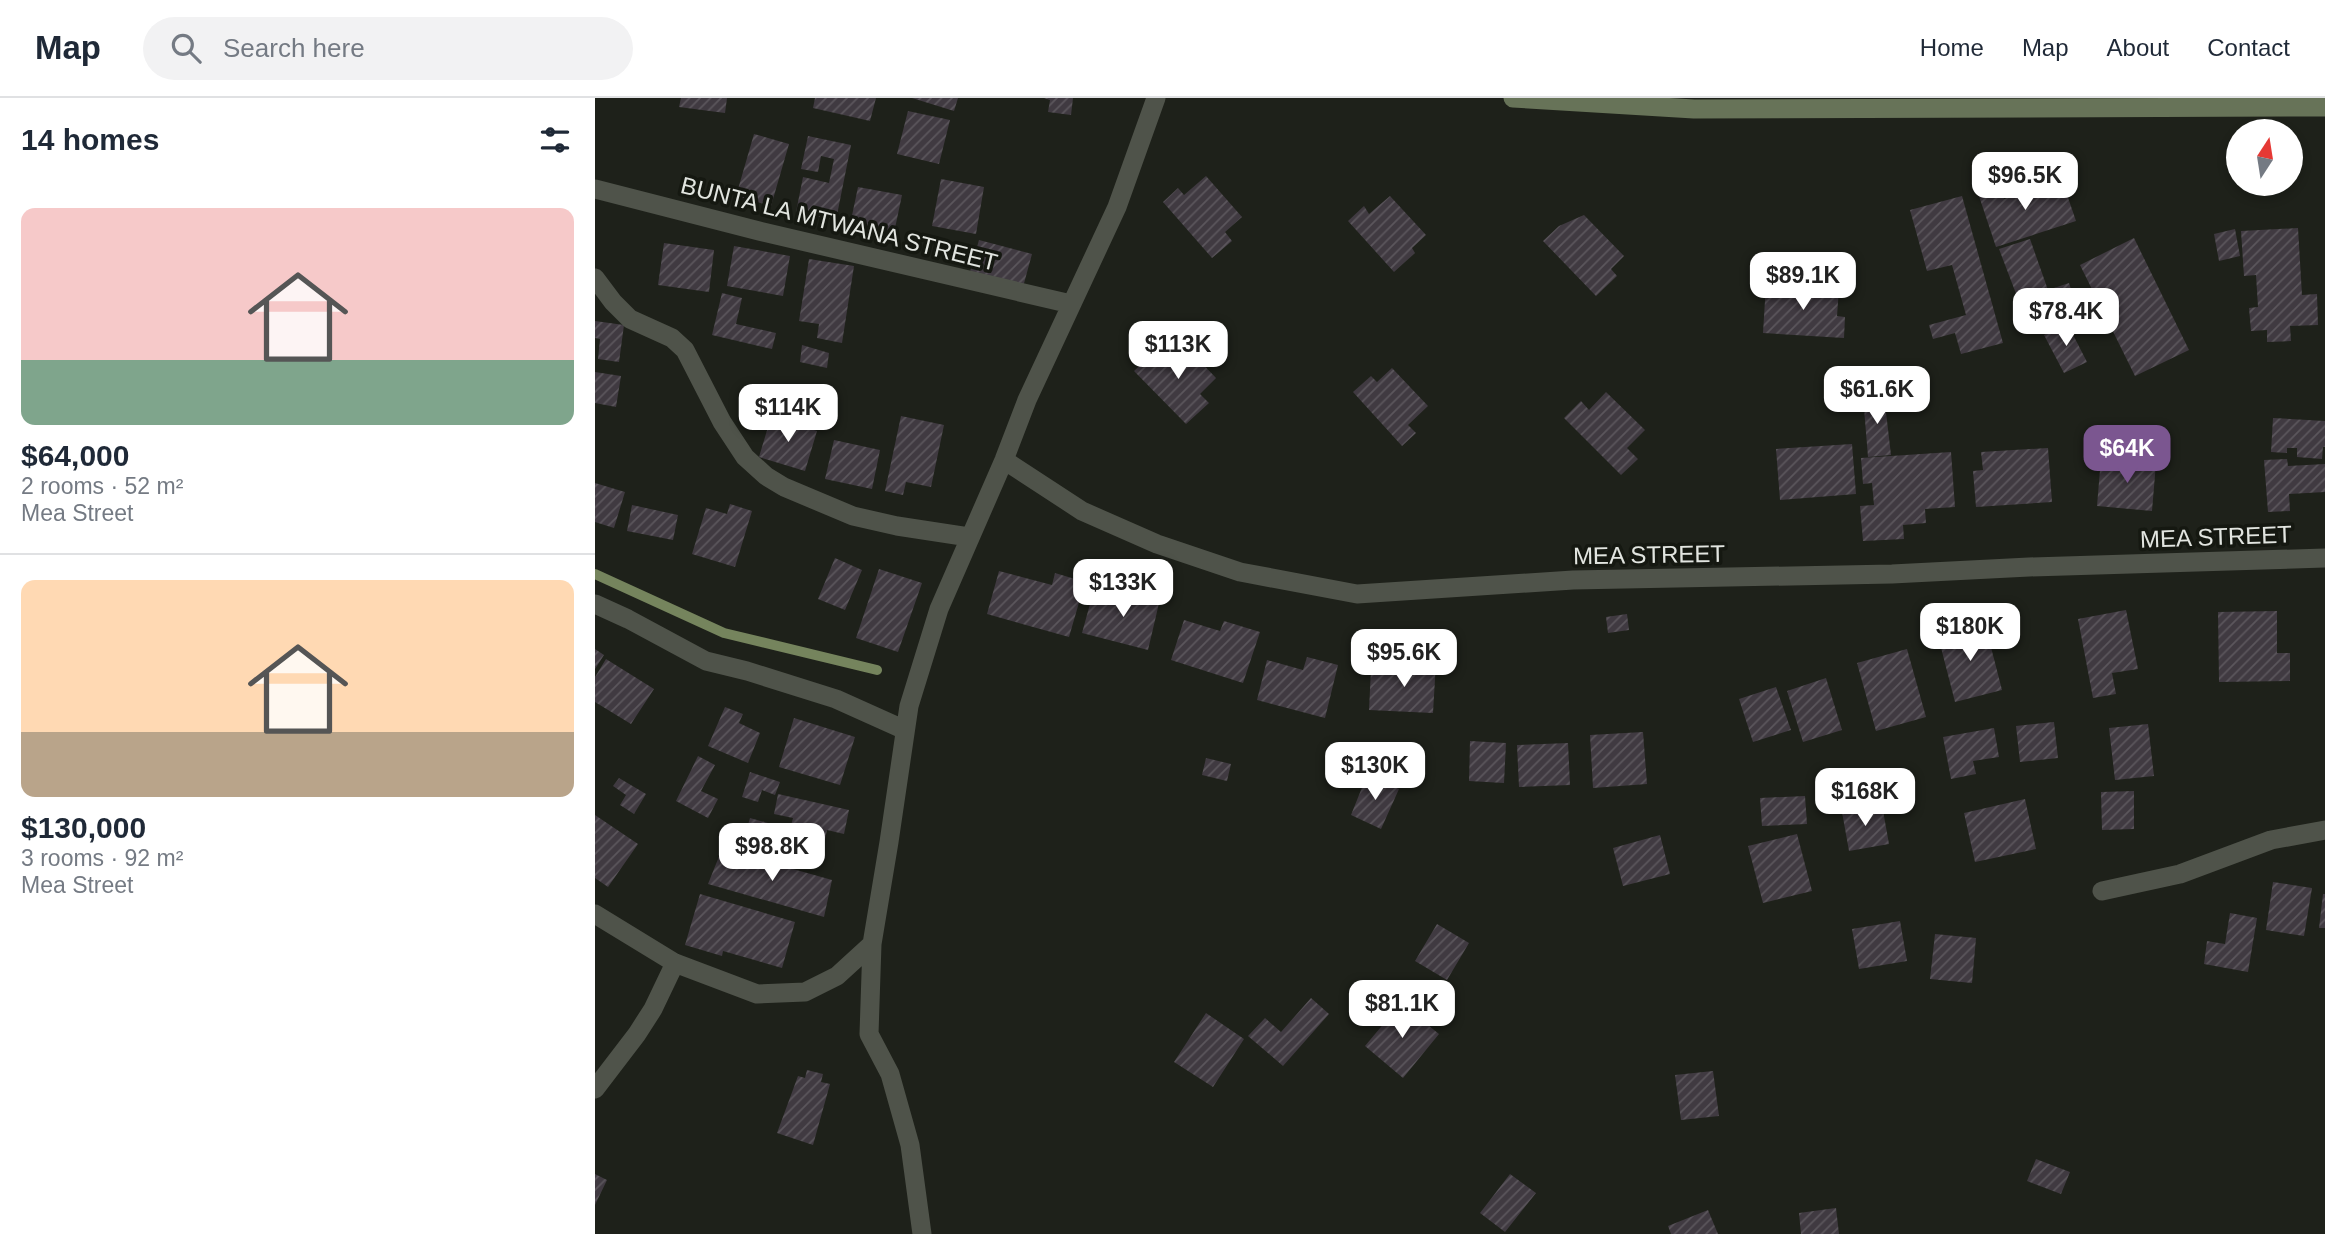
<!DOCTYPE html>
<html lang="en">
<head>
<meta charset="utf-8">
<style>
  :root { --surface:#fff; --page:#f2f2f3; --text:#1f2937; --muted:#747a83; --line:#e0e1e3; --accent:#7b5690 }
  body { margin:0; font-family:Arial,sans-serif; background:var(--page); color:var(--text); height:100vh; display:flex; flex-direction:column; font-size:26px; white-space:nowrap }
  * { box-sizing:border-box; margin:0 }
  p { font-size:23px; color:var(--muted) }
  .icon { flex:none; width:38px; height:38px; fill:none; stroke:currentColor; stroke-width:2; stroke-linecap:round; stroke-linejoin:round }
  .map { position:relative; flex:1; overflow:hidden }
  .panel { display:flex; flex-direction:column; background:var(--surface); width:595px }
  .panel>* { flex:none }
  .needle { width:46px; rotate:12deg }
  .buttons { position:absolute; left:1631px; top:21px; display:grid; gap:14px }
  .buttons a { display:grid; place-items:center; width:77px; height:77px; border-radius:50%; background:var(--surface); box-shadow:0 4px 10px #0003; font-size:35px }
  .price { position:absolute; translate:-50% -60px; padding:0 16px; border-radius:14px; background:#fff; color:#222; font-size:23px; line-height:46px; filter:drop-shadow(0 2px 4px #0008) }
  .price::after { content:''; position:absolute; left:50%; top:42px; width:21px; height:16px; margin-left:-10px; background:inherit; clip-path:polygon(0 0,100% 0,50% 100%) }
  .price.current { background:var(--accent); color:#fff }
  ul { padding:0; list-style:none }
  li { display:grid; align-content:center; gap:14px; height:371px; padding:0 21px }
  li+li { border-top:2px solid var(--line) }
  li span { display:grid; place-items:center; height:217px; border-radius:14px; color:#555 }
  li>.icon { margin-inline-start:auto }
  span .icon { width:126px; height:126px; fill:#fffc; stroke-width:1 }
  li b { font-size:30px }
  h2 { display:flex; justify-content:space-between; align-items:center; height:84px; padding:0 21px; font-size:30px }
  header { display:flex; align-items:center; gap:42px; box-sizing:border-box; height:98px; padding:0 35px; background:var(--surface); border-bottom:2px solid var(--line) }
  header strong { font-size:33px }
  nav { display:flex; gap:38px; margin-inline-start:auto; font-size:24px }
  .search { width:490px; height:63px; background:var(--page); display:flex; align-items:center; gap:18px; box-sizing:border-box; padding:0 24px; border-radius:38px; color:var(--muted); font-size:26px }
  main { display:flex; flex:1; min-height:0 }
  .map>svg:first-child { display:block }
  .lines { fill:none; stroke-linecap:round; stroke-linejoin:round }
  .stream { stroke:#75845d; stroke-width:10 }
  .building { fill:url(#building-hatch) }
  .minor { stroke:#4f534a; stroke-width:19 }
  .secondary { stroke:#677358; stroke-width:19 }
  .labels { text-anchor:middle; stroke-width:7; stroke-linejoin:round; paint-order:stroke }
  .street-label { font-size:24px; fill:#e2e5e0; stroke:#151811 }
</style>
</head>
<body>
<header>
<strong>Map</strong>
<div class="search"><svg class="icon" aria-label="search" viewBox="0 0 24 24"><circle cx="10" cy="10" r="6"/><path d="M15 15l6 6"/></svg>Search here</div>
<nav><a>Home</a><a>Map</a><a>About</a><a>Contact</a></nav>
</header>
<main>
<section class="panel">
<h2>14 homes<svg class="icon" aria-label="filters" viewBox="0 0 24 24"><path d="M4 7h16M4 17h16"/><circle cx="9" cy="7" r="2"/><circle cx="15" cy="17" r="2"/></svg></h2>
<ul>
<li><span style="background:linear-gradient(#f6c9c9 70%,#7fa58c 0)"><svg class="icon" aria-label="home" viewBox="0 0 24 24"><path d="M3 11l9-7 9 7M6 9v11h12V9"/></svg></span><div><b>$64,000</b><p>2 rooms · 52 m²</p><p>Mea Street</p></div></li>
<li><span style="background:linear-gradient(#ffd9b3 70%,#b9a48a 0)"><svg class="icon" aria-label="home" viewBox="0 0 24 24"><path d="M3 11l9-7 9 7M6 9v11h12V9"/></svg></span><div><b>$130,000</b><p>3 rooms · 92 m²</p><p>Mea Street</p></div></li>
</ul>
</section>
<div class="map">
<svg width="1730" height="1136" viewBox="0 0 1730 1136">
  <defs>
    <pattern id="building-hatch" width="6" height="6" patternUnits="userSpaceOnUse" patternTransform="scale(1.75)"><rect width="6" height="6" fill="#403a41"/><path d="M-1 1l2-2M0 6l6-6M5 7l2-2" fill="none" stroke="#5b565c"/></pattern>
  </defs>
  <rect width="100%" height="100%" fill="#1e211a"/>
  <g class="lines">
    <path class="stream" d="M0,476L129,535L282,572"/>
  </g>
  <path class="building" d="M86,0H132L130,15L84,9Z
    M220,0H281L275,23L218,10Z
    M317,0H363L359,13Z
    M449,0H478L476,17L453,14L455,2Z
    M313,13L355,22L344,66L302,56Z
    M159,36L194,46L176,108L141,98Z
    M213,38L256,47L241,122L201,114L208,79L234,85L239,61L226,58L223,74L206,71Z
    M611,78L647,119L630,134L637,143L617,160L568,104L583,90L589,97Z
    M346,81L389,89L381,136L337,128Z
    M1467,82L1481,123L1401,149L1382,92L1403,85L1409,101Z
    M263,89L307,97L299,135L255,127Z
    M795,98L831,137L817,150L820,155L799,174L753,123L769,108L774,116Z
    M1367,98L1408,245L1366,256L1360,235L1338,241L1334,227L1371,217L1357,167L1332,173L1315,112Z
    M989,117L1029,158L1016,171L1022,178L1001,198L948,143L964,128Z
    M1703,130L1707,197L1722,196L1723,227L1695,228L1696,243L1672,244V232L1656,233L1654,210L1663,209L1661,177L1649,178L1646,133Z
    M1640,131L1645,158L1624,163L1619,136Z
    M1539,140L1594,252L1540,278L1485,167Z
    M1435,141L1453,192L1474,185L1481,206L1461,216L1463,224L1436,235L1404,151Z
    M384,142L437,156L428,189L375,174Z
    M69,145L119,152L114,194L63,187Z
    M139,148L195,158L188,198L132,188Z
    M214,161L259,168L247,245L222,240L224,226L204,223Z
    M1171,186L1244,191L1242,218L1250,219L1249,240L1168,235Z
    M127,195L147,200L141,226L181,235L177,251L117,237Z
    M0,223L29,227L24,264L3,261L5,241L0,240Z
    M1472,225L1492,264L1469,275L1449,237Z
    M586,243L621,280L605,296L614,305L591,326L539,273L559,254L566,262Z
    M207,247L234,255L232,270L205,264Z
    M797,270L833,308L813,327L821,335L807,348L758,294L776,278L782,284Z
    M0,274L26,278L21,309L0,305Z
    M1011,294L1050,332L1032,350L1043,361L1026,377L969,320L986,303L994,312Z
    M1289,297L1296,357L1273,359L1268,298Z
    M306,318L349,327L336,389L311,384L308,397L290,393Z
    M176,319L222,333L210,373L164,359Z
    M1678,320L1730,323V349H1728L1727,361L1702,359V350H1692V355L1676,354Z
    M239,342L285,352L277,391L230,381Z
    M1257,346L1261,396L1185,402L1181,351Z
    M1453,350L1457,404L1381,409L1378,373L1388,372L1386,354Z
    M1356,354L1360,409L1330,411L1331,425L1308,427L1309,441L1268,443L1265,408L1279,407L1277,385L1268,386L1266,360Z
    M1506,360L1561,365L1557,413L1502,408Z
    M1692,361L1693,368L1730,366V394L1694,396L1695,413L1673,414L1669,362Z
    M0,385L30,394L19,430L0,424Z
    M135,406L157,413L140,469L97,456L111,410L132,416Z
    M37,407L83,417L78,442L32,433Z
    M240,460L267,472L250,512L223,501Z
    M284,471L327,485L303,554L261,540Z
    M404,473L457,487L460,475L490,484L474,539L392,516Z
    M536,494L565,501L553,552L487,535L498,495L533,504Z
    M1531,512L1543,571L1517,575L1521,596L1498,600L1483,521Z
    M1682,513V555H1695V583L1624,584L1623,514Z
    M1032,516L1034,532L1013,535L1011,519Z
    M589,522L625,533L629,523L665,534L648,585L576,562Z
    M1390,526L1407,592L1360,604L1343,538Z
    M0,551L9,557L0,571Z
    M1312,551L1331,619L1281,633L1262,565Z
    M712,559L743,567L730,620L662,602L672,562L708,572Z
    M11,561L59,591L36,626L0,604V579Z
    M816,563L841,564L838,615L774,612L776,571L816,573Z
    M1231,580L1247,632L1208,644L1192,593Z
    M1181,589L1196,632L1158,644L1144,601Z
    M130,609L148,616L144,625L165,635L153,665L113,648Z
    M199,620L260,639L245,687L184,669Z
    M1459,624L1463,660L1425,664L1421,628Z
    M1553,626L1559,678L1520,682L1514,630Z
    M1399,630L1404,659L1378,663L1381,676L1356,681L1348,639Z
    M1048,634L1052,686L998,690L995,637Z
    M875,643L911,645L909,685L874,683Z
    M973,645L975,687L924,689L922,647Z
    M103,658L120,667L106,693L123,701L113,720L81,703Z
    M611,660L636,666L632,683L607,677Z
    M155,674L185,684L180,697L167,692L163,704L147,699Z
    M772,677L804,691L786,731L756,717Z
    M24,680L51,696L39,716L25,707L31,697L18,688Z
    M1539,693V731L1507,732L1506,694Z
    M183,696L254,712L249,736L232,732L226,760L180,750L185,729L195,731L198,720L179,716Z
    M1210,698L1212,726L1167,728L1165,700Z
    M1430,701L1441,751L1380,764L1369,715Z
    M1287,707L1294,746L1254,753L1247,714Z
    M0,717L43,746L13,789L0,780Z
    M155,720L180,727L174,748L149,740Z
    M1202,736L1217,793L1168,805L1153,748Z
    M1065,737L1075,776L1028,788L1018,750Z
    M127,751L237,782L229,819L113,786Z
    M1678,784L1717,790L1709,838L1671,832Z
    M105,796L200,824L187,870L128,853L127,858L90,847Z
    M1728,796H1730V830H1724Z
    M1635,815L1662,820L1653,874L1609,866L1612,843L1630,846Z
    M1305,823L1312,863L1264,871L1257,831Z
    M842,826L874,845L852,882L820,863Z
    M1340,836L1381,840L1377,885L1335,881Z
    M716,900L734,916L688,968L653,938L670,920L686,934Z
    M806,905L844,936L808,980L770,948Z
    M611,915L649,941L618,989L579,964Z
    M212,972L228,976L226,984L235,986L218,1047L182,1035L203,978L210,980Z
    M1118,973L1124,1018L1086,1022L1080,977Z
    M1441,1061L1475,1074L1466,1096L1432,1083Z
    M0,1076L12,1082L0,1107Z
    M915,1076L941,1095L910,1134L885,1115Z
    M1241,1110L1244,1136H1206L1204,1115Z
    M1113,1112L1123,1136H1076L1073,1128Z"/>
  <g class="lines">
    <path class="minor" d="M0,91L164,133L476,206
      M0,180L18,204L35,221L77,240L90,252L127,324L150,359L171,378L189,389L258,418L302,428L374,439
      M409,362L487,413L562,446L645,474L762,496L978,482L1297,476L1434,469L1730,460
      M0,506L33,521L111,563L152,573L241,601L310,632
      M1507,793L1585,776L1676,742L1730,732
      M0,816L80,865L162,896L210,894L242,878L277,846
      M0,991L42,936L58,911L80,865
      M327,1136L315,1047L295,976L274,936L277,846L294,744L314,608L344,511L409,362L432,302L522,109L561,0"/>
    <path class="secondary" d="M918,0L1099,11L1730,9"/>
  </g>
  <g class="labels">
    <g class="street-label">
      <text transform="translate(244 126) rotate(14)" y="8">BUNTA LA MTWANA STREET</text>
      <text transform="translate(1621 439) rotate(-2)" y="8">MEA STREET</text>
      <text transform="translate(1054 457) rotate(-1)" y="8">MEA STREET</text>
    </g>
  </g>
</svg>
<div class="buttons">
<a><svg class="needle" viewBox="-14 -14 28 28"><path d="M0-13l5 13h-10z" fill="#e53935"/><path d="M0 13l5-13h-10z" fill="#747a83"/></svg></a>
</div>
<b class="price" style="left:1430px;top:114px">$96.5K</b>
<b class="price" style="left:1208px;top:214px">$89.1K</b>
<b class="price" style="left:1471px;top:250px">$78.4K</b>
<b class="price" style="left:583px;top:283px">$113K</b>
<b class="price" style="left:1282px;top:328px">$61.6K</b>
<b class="price" style="left:193px;top:346px">$114K</b>
<b class="price current" style="left:1532px;top:387px">$64K</b>
<b class="price" style="left:528px;top:521px">$133K</b>
<b class="price" style="left:1375px;top:565px">$180K</b>
<b class="price" style="left:809px;top:591px">$95.6K</b>
<b class="price" style="left:780px;top:704px">$130K</b>
<b class="price" style="left:1270px;top:730px">$168K</b>
<b class="price" style="left:177px;top:785px">$98.8K</b>
<b class="price" style="left:807px;top:942px">$81.1K</b>
</div>
</main>
</body>
</html>
